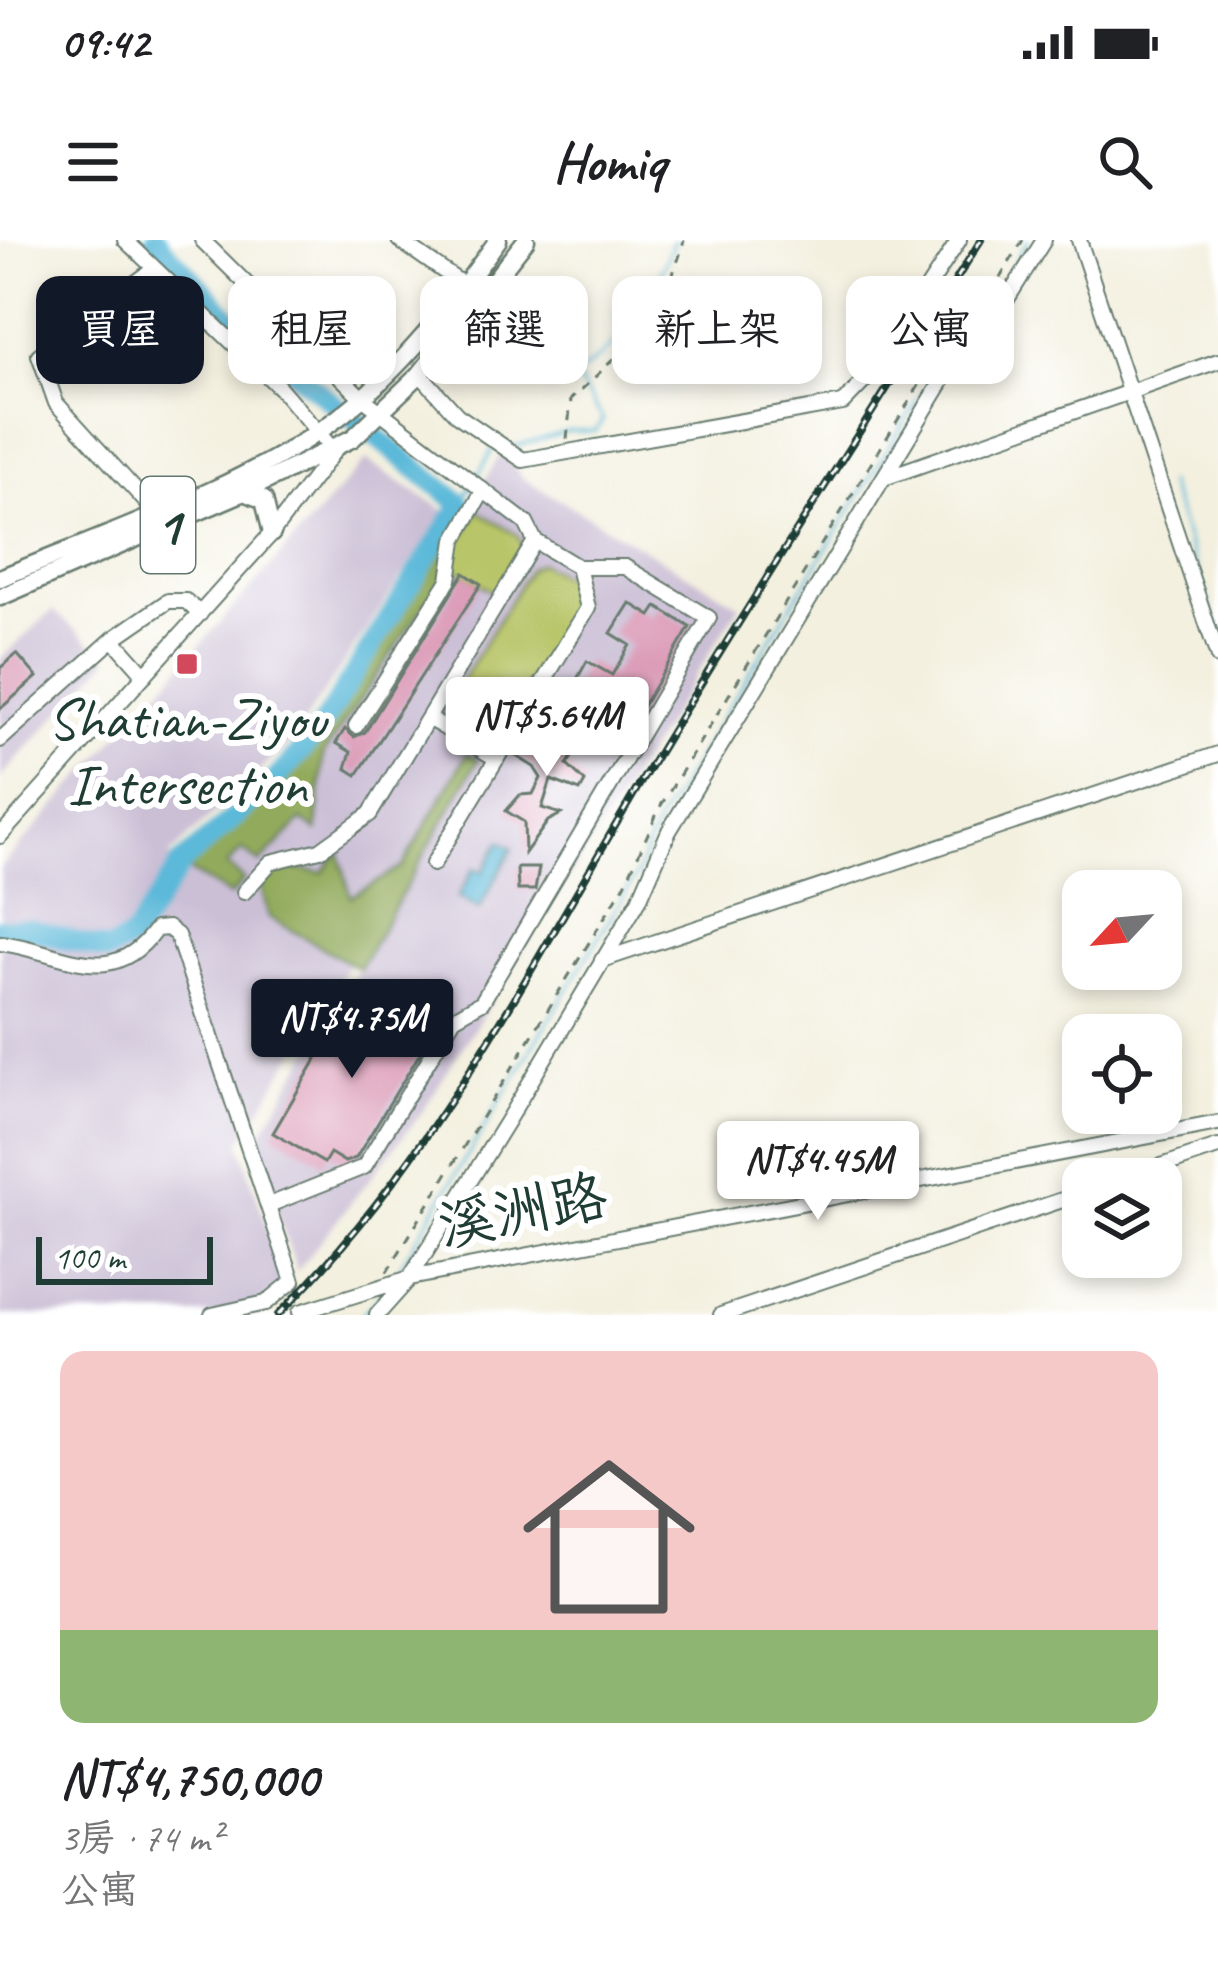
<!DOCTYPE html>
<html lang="zh-TW">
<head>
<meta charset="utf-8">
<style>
  :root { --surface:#fff; --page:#f6f6f6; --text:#202124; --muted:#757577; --accent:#111827 }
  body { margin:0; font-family:Caveat,"LXGW WenKai TC",sans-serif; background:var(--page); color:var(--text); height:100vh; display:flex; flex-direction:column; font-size:45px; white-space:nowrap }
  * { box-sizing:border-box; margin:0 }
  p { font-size:39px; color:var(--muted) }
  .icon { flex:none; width:66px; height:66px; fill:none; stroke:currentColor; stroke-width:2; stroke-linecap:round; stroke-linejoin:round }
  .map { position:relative; height:1075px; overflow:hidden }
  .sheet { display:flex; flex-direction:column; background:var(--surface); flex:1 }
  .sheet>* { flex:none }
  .hud { position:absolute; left:36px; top:36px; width:1146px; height:108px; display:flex; gap:24px }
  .needle { width:78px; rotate:244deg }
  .fabs { position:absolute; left:1062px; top:630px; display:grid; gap:24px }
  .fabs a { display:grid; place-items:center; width:120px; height:120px; border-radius:24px; background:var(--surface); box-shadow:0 6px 18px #0003; font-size:60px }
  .scale { position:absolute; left:36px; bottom:30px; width:177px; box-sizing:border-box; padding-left:12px; border:6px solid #1f3d34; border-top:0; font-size:33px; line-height:42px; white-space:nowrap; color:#1f3d34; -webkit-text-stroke:9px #fff; paint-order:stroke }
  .price { position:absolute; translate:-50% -102px; padding:0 27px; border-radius:12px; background:#fff; color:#222; font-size:39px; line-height:78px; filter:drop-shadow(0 3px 6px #0008) }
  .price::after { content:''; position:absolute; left:50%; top:72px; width:36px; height:27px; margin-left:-18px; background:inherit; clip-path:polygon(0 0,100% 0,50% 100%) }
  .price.on { background:var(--accent); color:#fff }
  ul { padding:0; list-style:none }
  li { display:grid; align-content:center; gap:24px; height:636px; padding:0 60px }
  li span { display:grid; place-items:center; height:372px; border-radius:24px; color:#555 }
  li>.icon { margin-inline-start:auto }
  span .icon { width:216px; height:216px; fill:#fffc; stroke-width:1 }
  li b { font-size:51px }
  .tag { padding:0 42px; border-radius:24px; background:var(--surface); box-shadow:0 6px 18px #0003; font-size:42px; line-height:108px }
  .tag.on { background:var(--accent); color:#fff }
  .status { display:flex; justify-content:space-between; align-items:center; height:84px; padding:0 60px; background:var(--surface); direction:ltr }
  .status svg { height:33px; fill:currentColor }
  header { display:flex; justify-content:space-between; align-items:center; height:156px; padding:0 60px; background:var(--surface); font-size:54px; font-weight:700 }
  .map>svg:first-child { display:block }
  .industrial { fill:#cbbfd5 }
  .green { fill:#b8c567; stroke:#6c814e; stroke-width:3 }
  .forest { fill:#92aa5c; stroke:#587448; stroke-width:3 }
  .water { fill:#5bb9d9; stroke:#3d7b86; stroke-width:3 }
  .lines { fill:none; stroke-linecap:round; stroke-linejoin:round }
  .stream { stroke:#5bb9d9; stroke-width:3 }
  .river { stroke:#5bb9d9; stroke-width:21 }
  .building { fill:#dc9bb7 }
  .minor-casing { stroke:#697c70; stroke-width:18 }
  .major-casing { stroke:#697c70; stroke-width:21 }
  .path { stroke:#697c70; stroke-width:3; stroke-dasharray:9 9; stroke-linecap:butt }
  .minor { stroke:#fff; stroke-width:14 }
  .major { stroke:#fff; stroke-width:16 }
  .rail-casing { stroke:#1f3d34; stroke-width:8 }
  .rail { stroke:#fff; stroke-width:3; stroke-dasharray:9; stroke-linecap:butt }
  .poi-dot { fill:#d1495b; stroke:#fff; stroke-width:4.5 }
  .labels { text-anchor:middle; stroke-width:12; stroke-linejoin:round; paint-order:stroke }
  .shield { fill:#fff; stroke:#627771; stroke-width:3 }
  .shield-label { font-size:54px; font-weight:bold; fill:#1f3d34 }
  .poi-label { font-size:57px; fill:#1f3d34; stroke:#fff }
  .street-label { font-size:57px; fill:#1f3d34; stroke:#fff }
</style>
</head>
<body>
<div class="status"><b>09:42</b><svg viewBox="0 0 49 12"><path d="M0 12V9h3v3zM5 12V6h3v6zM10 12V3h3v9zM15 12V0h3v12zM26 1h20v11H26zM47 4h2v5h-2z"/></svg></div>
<header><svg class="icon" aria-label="menu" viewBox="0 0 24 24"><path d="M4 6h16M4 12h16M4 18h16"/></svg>Homiq<svg class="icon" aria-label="search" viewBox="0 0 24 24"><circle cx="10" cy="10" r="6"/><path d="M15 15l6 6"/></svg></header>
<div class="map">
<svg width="1218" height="1075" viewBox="0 0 1218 1075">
  <rect width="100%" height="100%" fill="#fff"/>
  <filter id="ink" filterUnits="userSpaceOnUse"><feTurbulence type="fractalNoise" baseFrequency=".00833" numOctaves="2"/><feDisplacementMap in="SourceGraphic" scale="24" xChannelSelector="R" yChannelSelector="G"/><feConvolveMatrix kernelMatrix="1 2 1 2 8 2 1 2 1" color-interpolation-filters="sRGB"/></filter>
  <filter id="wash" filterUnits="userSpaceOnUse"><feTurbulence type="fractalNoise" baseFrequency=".004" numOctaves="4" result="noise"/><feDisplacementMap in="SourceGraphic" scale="48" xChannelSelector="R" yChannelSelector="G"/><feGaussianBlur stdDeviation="2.7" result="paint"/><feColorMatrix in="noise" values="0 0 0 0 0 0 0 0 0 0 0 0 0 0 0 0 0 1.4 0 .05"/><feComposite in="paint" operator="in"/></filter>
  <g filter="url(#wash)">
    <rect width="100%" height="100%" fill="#f3f0df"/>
    <path class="industrial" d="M502,212L524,239L740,365L420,875L297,1031L254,905L359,729L349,723L240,903L283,1039L248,1075H0V628L366,220L446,271L292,500L169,616L189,631L322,503Z
      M53,370L109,419L0,539V419Z"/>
    <path class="green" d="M478,271L517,295L523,306L495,353L446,323Z
      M540,323L574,343L577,364L495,498L486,501L446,477L444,470L530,328Z"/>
    <path class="forest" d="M449,308L445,334L323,515L317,591L302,580L260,623L242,610L227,625L244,640L231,656L181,626L256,563L302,514L425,317Z
      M467,513L478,520L359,729L269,677L261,648L274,626L323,633L339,611L351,657L402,627Z"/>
    <path class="water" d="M500,601L513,608L479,669L458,657L474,628L483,632Z"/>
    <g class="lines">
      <path class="stream" d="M513,207L570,191H596L603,179L575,135C622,107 657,51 674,0
        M477,237L493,209
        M1167,243L1218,391
        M461,264L472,245
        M394,1037L637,634L656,585L949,110L981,83L1028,0
        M362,1075L381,1054"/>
      <path class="river" d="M0,689H30L108,711L133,698L181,624L269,547L317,493L461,264L241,90L155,0"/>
    </g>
    <g id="blocks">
      <path class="building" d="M464,333L481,344L357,535L346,528L351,512L336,503L345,489L354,497L365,492Z
        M630,363L651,376L657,367L690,387L628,491L571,450L587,421L612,435L630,405L611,393Z
        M17,414L37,437L0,469V428Z
        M565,486L589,504L586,513L576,510L567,525L585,542L580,551L551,540L542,568L561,574L548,581L525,613L524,582L506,571L520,555L533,554L541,538L534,527L513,514L521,501L557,522L542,492Z
        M517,628H539L535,650H518Z
        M357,750L431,795L356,918L345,922L330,913L324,923L273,893Z"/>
    </g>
  </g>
  <g filter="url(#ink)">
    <use href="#blocks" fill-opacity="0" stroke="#697c70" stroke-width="3"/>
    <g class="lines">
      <defs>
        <path id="minor" d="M202,0L361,157L526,283L535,301L578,327L588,368L433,624
          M399,0L465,46
          M1079,0L1218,417
          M154,29L39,115L56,163L156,273
          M420,134L457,175L523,220L843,163L872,133L959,0
          M884,238L1218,121
          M145,435L113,399L168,361H186L200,374
          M428,478L497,519
          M356,486L449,340L455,300L482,253
          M0,500L113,399
          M0,596L272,293L334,211L280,148L125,0
          M244,652L271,622L320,610L370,574L535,301
          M0,703C62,710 110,753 156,689L168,688L177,695L293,1041L266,1063L212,1075
          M602,720L1218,514
          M1123,939L1218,907
          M269,965L364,927L454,778L482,762L709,378L625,327H578
          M300,1072L410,1038L1218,883
          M377,1075L410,1038L507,881L639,660L669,591L955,120L984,96L1044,0
          M721,1075L1083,953"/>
        <path id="major" d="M244,252L264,260L272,293
          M0,338C106,294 248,246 339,177C401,130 453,63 498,0
          M0,357L244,252L353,198L420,134L526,0"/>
      </defs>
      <use href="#minor" class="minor-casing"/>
      <use href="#major" class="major-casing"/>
      <path class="path" d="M567,199L571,159C625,110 666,72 684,0
        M387,1032L625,644L660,567L942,108L977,76L1023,0"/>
      <use href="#minor" class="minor"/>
      <use href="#major" class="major"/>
      <defs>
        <path id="rail" d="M278,1075C435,920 532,724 644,537C752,356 869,179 981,0"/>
      </defs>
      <use href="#rail" class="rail-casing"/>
      <use href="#rail" class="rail"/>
    </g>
  </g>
  <rect class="poi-dot" x="175" y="412" width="24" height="24" rx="6"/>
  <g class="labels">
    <rect class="shield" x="141" y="237" width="54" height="96" rx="9"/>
    <g class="shield-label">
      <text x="168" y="304">1</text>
    </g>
    <g class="poi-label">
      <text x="187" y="498">Shatian-Ziyou<tspan x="187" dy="66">Intersection</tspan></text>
    </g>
    <g class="street-label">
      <text transform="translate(522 970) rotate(-11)" y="20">溪洲路</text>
    </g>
  </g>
</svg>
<div class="fabs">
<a><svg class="needle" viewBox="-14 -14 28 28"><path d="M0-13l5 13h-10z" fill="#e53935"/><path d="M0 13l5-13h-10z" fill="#757577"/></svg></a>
<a><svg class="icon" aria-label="locate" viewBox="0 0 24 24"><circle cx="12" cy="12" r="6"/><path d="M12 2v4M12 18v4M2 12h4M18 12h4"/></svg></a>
<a><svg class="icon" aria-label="layers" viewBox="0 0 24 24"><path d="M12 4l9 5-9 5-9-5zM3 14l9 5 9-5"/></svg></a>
</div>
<div class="scale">100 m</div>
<b class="price" style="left:547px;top:539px">NT$5.64M</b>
<b class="price on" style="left:352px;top:841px">NT$4.75M</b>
<b class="price" style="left:818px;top:983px">NT$4.45M</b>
<div class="hud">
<a class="tag on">買屋</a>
<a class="tag">租屋</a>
<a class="tag">篩選</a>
<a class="tag">新上架</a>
<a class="tag">公寓</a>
</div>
</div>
<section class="sheet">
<ul>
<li><span style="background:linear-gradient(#f6c9c9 75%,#8fb573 0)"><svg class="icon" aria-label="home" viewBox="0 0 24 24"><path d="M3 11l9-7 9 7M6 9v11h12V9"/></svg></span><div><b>NT$4,750,000</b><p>3房 · 74 m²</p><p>公寓</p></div></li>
</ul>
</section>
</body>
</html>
